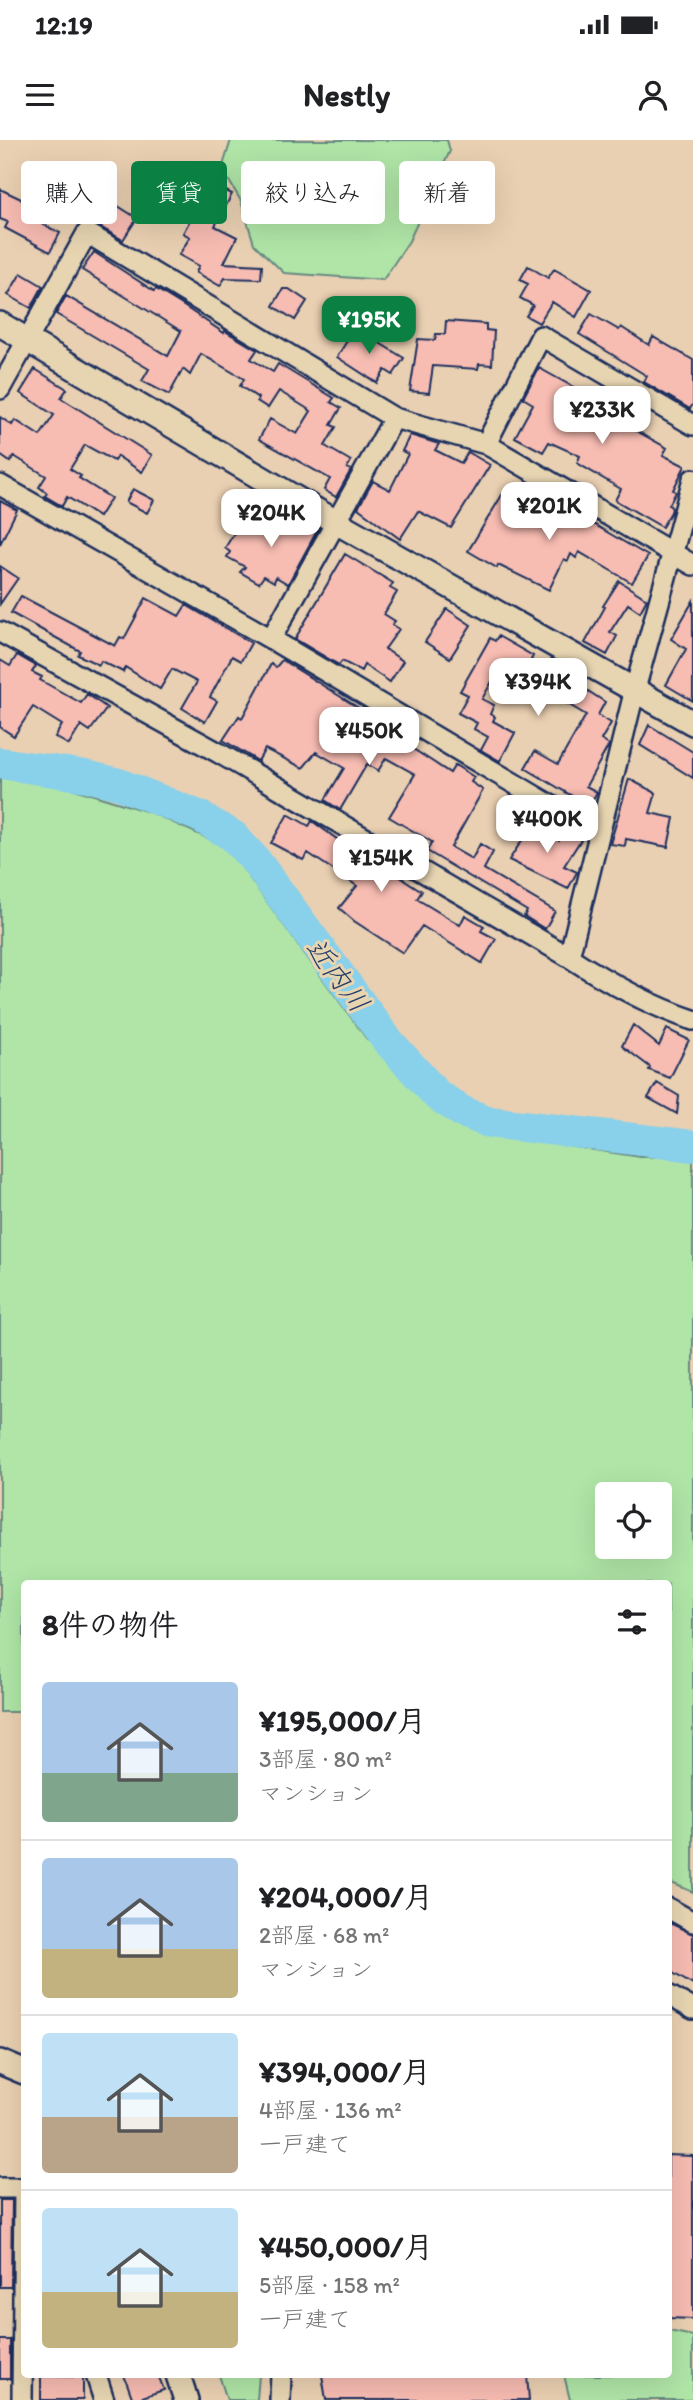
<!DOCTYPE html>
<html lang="ja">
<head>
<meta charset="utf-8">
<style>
  :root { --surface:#fff; --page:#f2f2f2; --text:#202124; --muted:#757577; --line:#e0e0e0; --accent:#0b8043 }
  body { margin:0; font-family:Itim,"Klee One",sans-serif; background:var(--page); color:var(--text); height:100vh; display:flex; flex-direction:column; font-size:26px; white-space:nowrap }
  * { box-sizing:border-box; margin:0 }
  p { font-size:23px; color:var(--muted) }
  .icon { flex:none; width:38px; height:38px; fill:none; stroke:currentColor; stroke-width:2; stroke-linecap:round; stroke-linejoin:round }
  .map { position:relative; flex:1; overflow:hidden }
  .details { position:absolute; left:21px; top:1440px; width:651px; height:798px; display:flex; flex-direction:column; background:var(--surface); border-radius:7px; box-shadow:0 7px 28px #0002 }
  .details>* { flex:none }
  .hud { position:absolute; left:21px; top:21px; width:651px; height:63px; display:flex; gap:14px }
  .buttons { position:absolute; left:595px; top:1342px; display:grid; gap:14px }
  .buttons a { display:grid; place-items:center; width:77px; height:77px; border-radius:7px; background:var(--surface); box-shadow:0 7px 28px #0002; font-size:35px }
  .price { position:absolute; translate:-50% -60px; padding:0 16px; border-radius:14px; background:#fff; color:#222; font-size:23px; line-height:46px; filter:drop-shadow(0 2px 4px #0008) }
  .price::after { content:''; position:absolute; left:50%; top:42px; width:21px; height:16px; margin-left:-10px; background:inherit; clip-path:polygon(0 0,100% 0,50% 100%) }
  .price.on { background:var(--accent); color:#fff }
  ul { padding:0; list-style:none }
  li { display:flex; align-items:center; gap:21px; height:175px; padding:0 21px }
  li+li { border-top:2px solid var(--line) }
  li span { display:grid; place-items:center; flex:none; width:196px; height:140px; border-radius:7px; color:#555 }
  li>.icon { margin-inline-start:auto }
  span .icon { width:84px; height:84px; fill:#fffc; stroke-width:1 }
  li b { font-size:30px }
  h2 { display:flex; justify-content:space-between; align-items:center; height:84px; padding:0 21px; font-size:30px }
  .chip { padding:0 24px; border-radius:7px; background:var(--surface); box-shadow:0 7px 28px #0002; font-size:24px; line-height:63px }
  .chip.on { background:var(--accent); color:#fff }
  .status { display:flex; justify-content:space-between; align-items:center; height:49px; padding:0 35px; background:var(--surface); direction:ltr }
  .status svg { height:19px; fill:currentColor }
  header { display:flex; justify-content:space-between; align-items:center; height:91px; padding:0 21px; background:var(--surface); font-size:32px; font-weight:700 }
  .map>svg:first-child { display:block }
  .green { fill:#b0e5a7; stroke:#668a82; stroke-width:2; fill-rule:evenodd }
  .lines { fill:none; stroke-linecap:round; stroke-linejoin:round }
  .river { stroke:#89d0ea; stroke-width:32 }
  .building { fill:#f7bcb2; stroke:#1b2f5e; stroke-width:2 }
  .minor-casing { stroke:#1b2f5e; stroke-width:24 }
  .tertiary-casing { stroke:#1b2f5e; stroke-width:28 }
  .minor { stroke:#e7d5b2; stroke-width:19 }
  .tertiary { stroke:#e7d5b2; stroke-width:23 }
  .labels { text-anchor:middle; stroke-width:6; stroke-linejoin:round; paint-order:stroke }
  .water-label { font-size:28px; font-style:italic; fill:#263f6c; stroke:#e7d5b2 }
</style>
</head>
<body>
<div class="status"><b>12:19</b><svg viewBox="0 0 49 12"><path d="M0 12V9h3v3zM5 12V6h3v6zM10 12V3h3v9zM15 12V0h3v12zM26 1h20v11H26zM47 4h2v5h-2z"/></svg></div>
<header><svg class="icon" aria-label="menu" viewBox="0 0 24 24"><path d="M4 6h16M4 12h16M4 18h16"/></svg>Nestly<svg class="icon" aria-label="person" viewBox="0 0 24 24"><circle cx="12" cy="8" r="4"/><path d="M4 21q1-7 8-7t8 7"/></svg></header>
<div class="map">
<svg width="693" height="2260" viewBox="0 0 693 2260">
  <rect width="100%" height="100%" fill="#ead0b2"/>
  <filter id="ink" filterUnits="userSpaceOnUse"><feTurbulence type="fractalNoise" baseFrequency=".0143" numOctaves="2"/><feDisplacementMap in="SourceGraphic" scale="14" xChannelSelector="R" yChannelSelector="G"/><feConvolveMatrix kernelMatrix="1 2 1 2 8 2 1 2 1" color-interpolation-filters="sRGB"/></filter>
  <g filter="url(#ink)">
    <path class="green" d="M231,0H447L450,11L409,101L383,140L284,133L254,104L241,61L222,29Z
      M0,609L68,647L152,673L227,707L366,898L486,994L641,1017L693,1016V1752L669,1742L668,1444H24V1572H0ZM660,1354V1407H607V1354Z
      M669,2191L693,2196V2260H570L564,2235H668Z
      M219,2235H259L257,2260H227Z"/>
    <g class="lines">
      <path class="river" d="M0,623L86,636L119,644L199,676L233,696L255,720L387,900L437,955L463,972L489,982L693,1006"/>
    </g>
    <path class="building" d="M210,43L232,54L215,86L237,97L224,123L262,125L261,139L225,138L220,146L196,132L199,126L179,115L190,97L183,93Z
      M83,44L137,78L123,100L67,68Z
      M0,49L36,66L30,78L60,93L50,112L5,88L8,82L0,79Z
      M94,112L154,151L156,149L182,165L224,193L225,191L257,210L251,219L273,232L278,224L334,258L331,262L341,268L331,285L336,287L325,306L351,321L347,328L351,330L336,357L324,350L330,339L259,299L270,279L297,294L311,271L279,251L268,268L257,261L258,258L240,246L244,239L201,214L190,235L183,229L169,255L142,241L149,229L56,174L66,156L168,216L181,191L82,130Z
      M528,126L548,138L554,129L591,150L576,177L552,162L539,183L526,176L533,165L520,158L528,144L520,140Z
      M21,133L43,146L31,168L8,155Z
      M283,149H289L307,161L295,180L273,166Z
      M591,174L619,190L621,187L649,205L653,197L693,220V264L690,269L644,242L647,236L579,194Z
      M446,181L486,184V190L494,191L492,225L479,224L478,229L433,226L429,253L410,251L418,199L435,200L436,194H445Z
      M355,188L404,218L393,235L385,230L377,243L337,217Z
      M539,228L584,253L581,260L667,308L663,315L685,326L673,350L676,352L669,365L672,368L671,372L662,387L615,360L621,349L577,323L580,316L549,302L543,312L515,297L533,264L523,258Z
      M35,229L67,249L61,258L152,315L142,332L117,316L114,321L85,305L70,329L81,336L79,338L111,358L99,377L67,357L62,366L45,356L47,353L39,347L46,336L14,316L10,322L0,315V277L12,285L15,280L40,296L54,275L20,253Z
      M410,295L439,304L435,310L461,323L468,312L490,325L451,388L418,371L400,399L358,368L373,341L390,350L408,314L402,311Z
      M133,349L154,360L147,373L126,362Z
      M542,354L648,416L632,443L579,412L576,418L571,414L568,421L564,419L549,450L498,425L497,428L468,411L502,355L532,374Z
      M0,361L17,370L0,404Z
      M291,372L318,389L288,444L276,437L274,442L264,436L259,443L240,432L245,427L227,417L230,412L225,408L239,385L246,386L251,379L278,394Z
      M345,414L393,443L390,448L397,452L384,474L395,481L392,485L399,489L385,509L403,521L390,542L364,525L361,531L342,521L339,525L295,499Z
      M0,426L18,438L0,464Z
      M619,441L647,459L640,472L628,464L610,492L617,496L607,515L585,503L605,467L603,466Z
      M21,456L115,506L120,497L124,499L146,458L179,476L186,465L251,503L241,521L232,516L210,557L217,561L205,582L182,568L197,542L172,529L160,549L125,527L123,532L101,521L99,525L78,515L80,511L11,473Z
      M693,461V561L666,545L686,509L671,499Z
      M447,469L471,485L450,518L425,502Z
      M498,496L533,516L531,520L565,543L568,538L605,562L598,575L611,583L601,600L609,605L586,646L597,652L589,666L525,628L535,611L558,624L586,575L546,551L537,565L526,557L531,549L524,545L527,541L501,526L482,559L494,565L490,574L495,577L493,581L515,593L500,621L481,610L488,597L474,589L477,583L458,573L468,555L460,551L490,498L495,501Z
      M17,515L36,526L32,532L42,537L40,540L81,563L87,554L107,568L90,591L81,585L69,605L55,597L62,585L33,567L14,596L0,587V520L10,526Z
      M282,520L365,572L363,575L391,591L395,587L411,597L407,605L450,633L455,625L474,637L471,642L483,650L451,707L472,719L480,704L493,712L484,729L555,771L545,789L524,776L527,771L427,711L432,702L389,677L415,634L386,618L378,631L367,624L340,670L325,660L344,628L316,612L303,628L265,609L258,621L223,600L239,576L242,578L271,524L276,527Z
      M649,585L693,612V638L640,605Z
      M629,639L656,653L650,673L674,678L668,707L626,699L625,706L610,704Z
      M288,674L309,686L312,681L377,728L380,724L422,751L417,759L460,785L465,775L484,786L481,791L496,799L482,823L422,786L403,813L354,781L339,768L357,746L308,713L303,720L271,703Z
      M534,682L559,700L566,689L582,698L564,726L577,732L568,749L509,720Z
      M633,885L659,906L667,889L689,900L670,938L649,930L650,927L622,906Z
      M657,943L679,956L677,974L648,958Z
      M668,1782L693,1794V1845L668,1830Z
      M668,2015L693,2016V2179L668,2178Z
      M0,2060H12L11,2147H0Z
      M0,2200H10V2239H0Z
      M124,2235H158L164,2250L133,2260Z
      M322,2235H527L529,2260H326Z
      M41,2236L83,2237V2260H41Z"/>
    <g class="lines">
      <defs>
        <path id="minor" d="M0,249L87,93L394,278L486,304L693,425
          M486,304L541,196L693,285
          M0,345L271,499L599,694
          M0,492L219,613L569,817C609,843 648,865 693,880
          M271,499L394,278
          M569,817L635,549L693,339
          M668,1768L693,1782
          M668,1855L693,1869
          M0,2048H24L22,2260
          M96,2235L104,2260
          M280,2260L281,2235"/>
        <path id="tertiary" d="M0,184L336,382L693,583
          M0,1922L24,1932
          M178,2235L186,2260"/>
      </defs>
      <use href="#minor" class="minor-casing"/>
      <use href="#tertiary" class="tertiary-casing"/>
      <use href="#minor" class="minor"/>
      <use href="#tertiary" class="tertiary"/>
    </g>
  </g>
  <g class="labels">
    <g class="water-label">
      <text transform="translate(338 835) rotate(53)" y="10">近内川</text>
    </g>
  </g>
</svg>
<div class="buttons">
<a><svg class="icon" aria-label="locate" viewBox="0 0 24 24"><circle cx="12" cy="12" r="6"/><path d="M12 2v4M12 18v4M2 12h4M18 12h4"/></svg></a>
</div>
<b class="price on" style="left:369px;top:216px">¥195K</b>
<b class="price" style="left:602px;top:306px">¥233K</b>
<b class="price" style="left:549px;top:402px">¥201K</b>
<b class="price" style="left:271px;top:409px">¥204K</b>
<b class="price" style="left:538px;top:578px">¥394K</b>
<b class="price" style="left:369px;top:627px">¥450K</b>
<b class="price" style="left:547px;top:715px">¥400K</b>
<b class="price" style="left:381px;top:754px">¥154K</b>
<div class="hud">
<a class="chip">購入</a>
<a class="chip on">賃貸</a>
<a class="chip">絞り込み</a>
<a class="chip">新着</a>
</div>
<section class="details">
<h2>8件の物件<svg class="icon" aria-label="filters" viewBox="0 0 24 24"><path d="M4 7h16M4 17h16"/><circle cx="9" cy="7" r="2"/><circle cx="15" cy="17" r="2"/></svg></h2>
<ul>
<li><span style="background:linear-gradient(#a9c7e8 65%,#7fa58c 0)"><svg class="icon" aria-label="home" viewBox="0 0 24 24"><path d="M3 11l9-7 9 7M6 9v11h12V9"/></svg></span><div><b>¥195,000/月</b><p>3部屋 · 80 m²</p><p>マンション</p></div></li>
<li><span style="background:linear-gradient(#a9c7e8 65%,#c2b280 0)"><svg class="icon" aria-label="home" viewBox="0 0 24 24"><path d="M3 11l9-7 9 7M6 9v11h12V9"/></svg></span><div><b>¥204,000/月</b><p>2部屋 · 68 m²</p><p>マンション</p></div></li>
<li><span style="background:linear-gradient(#bfe0f5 60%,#b9a48a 0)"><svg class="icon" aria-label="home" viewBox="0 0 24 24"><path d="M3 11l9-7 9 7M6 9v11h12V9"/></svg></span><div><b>¥394,000/月</b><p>4部屋 · 136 m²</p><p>一戸建て</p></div></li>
<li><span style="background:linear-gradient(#bfe0f5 60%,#c2b280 0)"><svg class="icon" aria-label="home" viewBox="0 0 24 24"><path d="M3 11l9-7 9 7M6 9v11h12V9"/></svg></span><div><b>¥450,000/月</b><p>5部屋 · 158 m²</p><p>一戸建て</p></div></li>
</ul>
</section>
</div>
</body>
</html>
